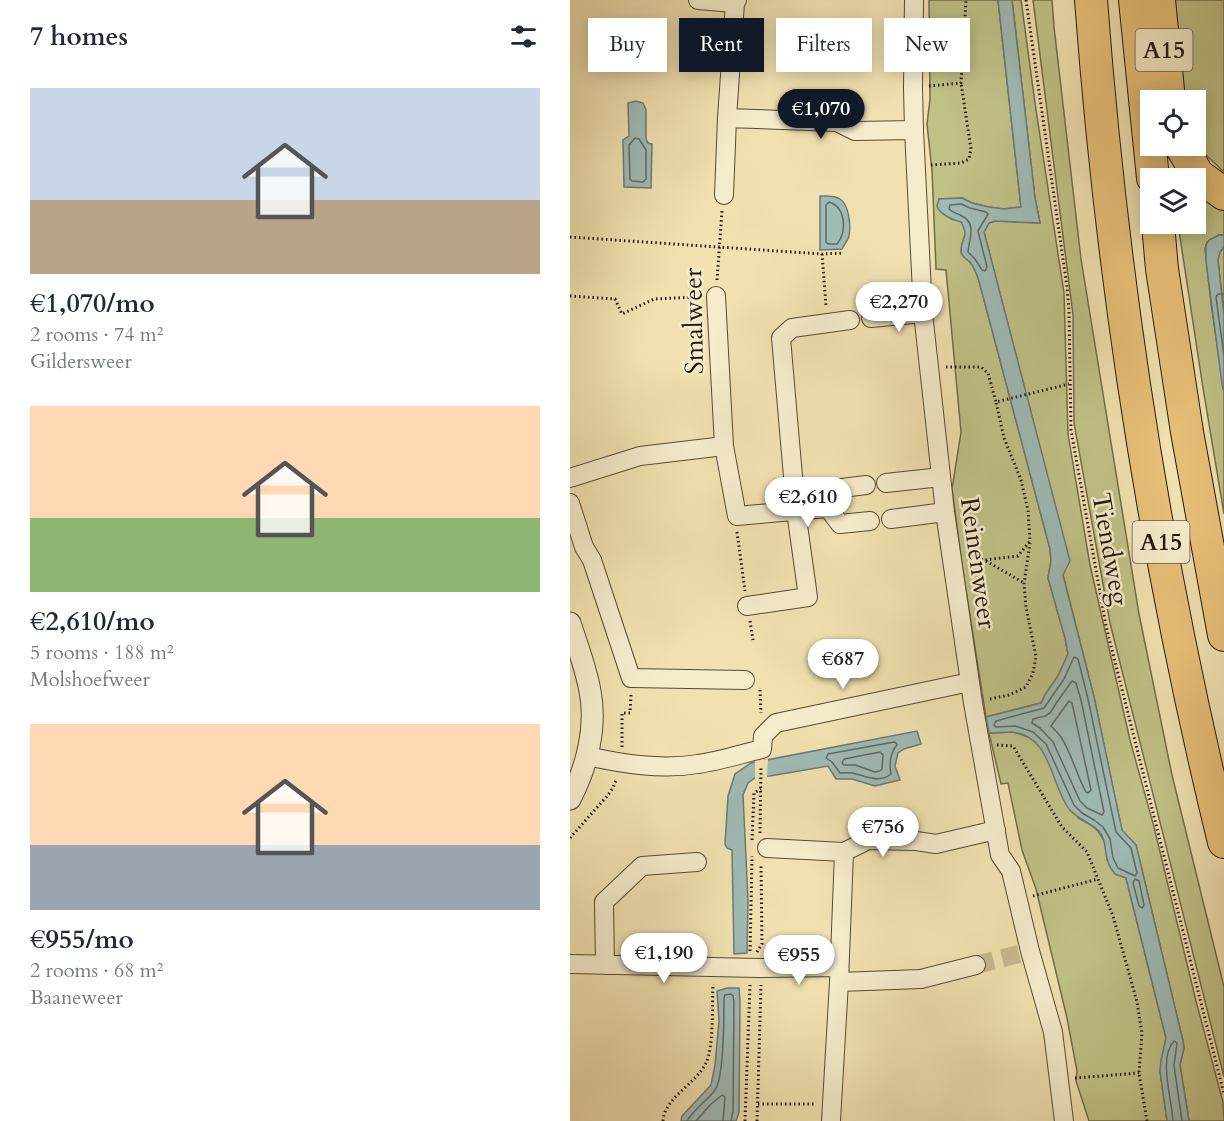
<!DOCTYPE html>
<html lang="en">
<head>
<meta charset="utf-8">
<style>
  :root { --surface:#fff; --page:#f2f2f3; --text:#1f2937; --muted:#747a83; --accent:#111827 }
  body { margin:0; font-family:Cardo,serif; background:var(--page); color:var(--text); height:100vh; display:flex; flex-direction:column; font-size:22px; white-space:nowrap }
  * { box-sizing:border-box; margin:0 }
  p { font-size:20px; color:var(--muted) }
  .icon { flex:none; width:33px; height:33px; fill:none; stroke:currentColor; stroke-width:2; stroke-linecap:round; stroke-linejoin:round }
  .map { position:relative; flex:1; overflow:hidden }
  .side { display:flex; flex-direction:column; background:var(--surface); width:570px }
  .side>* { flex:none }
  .top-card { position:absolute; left:18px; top:18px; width:546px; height:54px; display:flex; gap:12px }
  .fabs { position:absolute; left:570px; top:90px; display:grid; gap:12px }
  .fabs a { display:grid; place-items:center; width:66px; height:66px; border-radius:0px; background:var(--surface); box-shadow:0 3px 15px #0003; font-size:30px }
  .price { position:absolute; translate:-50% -51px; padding:0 14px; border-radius:21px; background:#fff; color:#222; font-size:20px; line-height:39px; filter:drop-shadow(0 2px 3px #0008) }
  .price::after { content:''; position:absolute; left:50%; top:36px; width:18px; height:14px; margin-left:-9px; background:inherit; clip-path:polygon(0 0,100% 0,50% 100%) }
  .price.selected { background:var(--accent); color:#fff }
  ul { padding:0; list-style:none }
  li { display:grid; align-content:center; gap:12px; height:318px; padding:0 30px }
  li span { display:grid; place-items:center; height:186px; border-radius:0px; color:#555 }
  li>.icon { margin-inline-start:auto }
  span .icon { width:108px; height:108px; fill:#fffc; stroke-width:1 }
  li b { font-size:26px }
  h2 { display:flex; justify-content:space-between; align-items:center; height:72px; padding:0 30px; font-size:26px }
  .chip { padding:0 21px; border-radius:0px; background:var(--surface); box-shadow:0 3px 15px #0003; font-size:21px; line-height:54px }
  .chip.selected { background:var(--accent); color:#fff }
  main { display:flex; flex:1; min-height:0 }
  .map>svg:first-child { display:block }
  .green { fill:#c0c187; stroke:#716c4b; stroke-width:1.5 }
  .water { fill:#9fbbb6; stroke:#6d7a73; stroke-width:1.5 }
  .pier { fill:#f1e1b0 }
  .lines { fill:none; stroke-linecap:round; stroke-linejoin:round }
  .shore { stroke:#606a62; stroke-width:1.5 }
  .minor-tunnel { stroke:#c8b990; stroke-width:18; stroke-dasharray:18 9; stroke-linecap:butt }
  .minor-casing { stroke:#564a37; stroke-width:20 }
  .tertiary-casing { stroke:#564a37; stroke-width:23 }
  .motorway-casing { stroke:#22180f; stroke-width:34 }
  .path { stroke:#22180f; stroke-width:3; stroke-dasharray:1.5 3; stroke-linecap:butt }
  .minor { stroke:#f6eccc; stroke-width:18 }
  .tertiary { stroke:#f6eccc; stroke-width:21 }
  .motorway { stroke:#e8c078; stroke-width:32 }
  .labels { text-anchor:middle; stroke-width:5; stroke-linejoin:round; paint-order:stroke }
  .shield { fill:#f6eccc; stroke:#625848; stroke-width:1.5 }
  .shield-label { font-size:24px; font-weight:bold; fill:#22180f }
  .street-label { font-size:26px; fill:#22180f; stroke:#f6eccc }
</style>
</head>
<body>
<main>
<section class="side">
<h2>7 homes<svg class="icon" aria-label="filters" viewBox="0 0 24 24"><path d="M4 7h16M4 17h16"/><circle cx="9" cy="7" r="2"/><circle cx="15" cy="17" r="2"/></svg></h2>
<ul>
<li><span style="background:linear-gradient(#c9d6e8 60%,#b9a48a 0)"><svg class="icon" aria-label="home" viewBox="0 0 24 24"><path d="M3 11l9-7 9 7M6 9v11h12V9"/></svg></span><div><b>€1,070/mo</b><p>2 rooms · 74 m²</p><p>Gildersweer</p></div></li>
<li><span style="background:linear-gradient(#ffd9b3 60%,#8fb573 0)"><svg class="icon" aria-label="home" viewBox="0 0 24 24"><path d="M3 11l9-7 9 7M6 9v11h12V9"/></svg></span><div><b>€2,610/mo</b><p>5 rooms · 188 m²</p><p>Molshoefweer</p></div></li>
<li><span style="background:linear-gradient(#ffd9b3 65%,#9aa5b1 0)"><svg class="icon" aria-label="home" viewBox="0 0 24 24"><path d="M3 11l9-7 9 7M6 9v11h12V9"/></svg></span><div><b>€955/mo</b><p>2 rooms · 68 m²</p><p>Baaneweer</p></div></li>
</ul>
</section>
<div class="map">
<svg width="654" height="1121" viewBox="0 0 654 1121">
  <rect width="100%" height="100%" fill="#f1e1b0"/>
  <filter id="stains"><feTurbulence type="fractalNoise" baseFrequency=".00333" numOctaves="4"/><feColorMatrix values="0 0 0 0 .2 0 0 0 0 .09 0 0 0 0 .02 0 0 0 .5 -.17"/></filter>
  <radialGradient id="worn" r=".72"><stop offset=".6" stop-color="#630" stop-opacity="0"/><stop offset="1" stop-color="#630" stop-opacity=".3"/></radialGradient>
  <path class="green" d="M359,0H428L451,207L434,209L418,207L402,203L392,198L369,199L381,219L391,221C400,238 391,237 391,251C391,257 397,258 400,262C405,268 407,275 409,281L480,549L481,561L478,578L495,638L498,654L488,676L475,695L471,703L416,717L393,571L382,489L391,432L376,270L366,269L362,171L357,124L360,99Z
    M442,0H451L465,103L494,293L498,434L520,565L560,740L584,827L626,1001L653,1102L654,1121H619L610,1065L614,1048L613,1041L566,845L552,831L524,697L493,575L499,560L414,232L419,223L425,221L470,223L465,198Z
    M463,0H482L484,27L511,259L569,614L602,775L654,987V1077L540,623L504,423L503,315Z
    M605,0H654V172L635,154L626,134V100H615Z
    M626,186L654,205V235H649L637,242L635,249L641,303L654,392V514L633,388L608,224H626Z
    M654,247V316L648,260L649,252Z
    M444,732L461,738L472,749L508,818L521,825L528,831L535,842L537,860L556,878L596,1038L590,1071L597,1121H519L506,1081L507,1071L497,1018L466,889L452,850L438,783L431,784L419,733Z"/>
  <path class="water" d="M428,0H442L465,198L470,223L425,221L419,223L414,232L500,561L493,575L524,697L552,830L566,845L613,1041L614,1048L610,1065L619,1121H597L590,1071L591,1060L596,1038L556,878L545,874C542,870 539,866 538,862C534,851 537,841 529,831C520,822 507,819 499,809C480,784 482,736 442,732C435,732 426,733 419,733L416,717L471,703L475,695L488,676L498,654L495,638L478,578L481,561L480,549L409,281C407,275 405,268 400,262C397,259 391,257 391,251C391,237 400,238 391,222C382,219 370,215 367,206L369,199L392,198L402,203L419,207L434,209L451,207Z
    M66,101L73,103L76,110V139L78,143L82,144L81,188L54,187L53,140L59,136L58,103Z
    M250,196C256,196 264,195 270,199C279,205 281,225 279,236C278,240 274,245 272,249L250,250Z
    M649,235H654V247L650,252L648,260L654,316V392L652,384L636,261V245L639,240Z
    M347,731L351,744L334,749L328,753L325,766L330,780L305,786L282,779H266L258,766L200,776L186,777L178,783L173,795L178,900L177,953L164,954L162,850L157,848L155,844L158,796L165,774L181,763Z
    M157,988H169L170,1002L169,1112L166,1121H111L112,1116L141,1085L145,1065L149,1021L147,991Z"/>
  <path class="pier" d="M198,759L197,777L185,779V761Z"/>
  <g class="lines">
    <path class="shore" d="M65,138L69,139L76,150V179L73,182L62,181L60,179L59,145Z
      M259,202C276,207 277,232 267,244H258L256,242V205Z
      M391,204L400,208L416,212L418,214L408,231L417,267L415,271L412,270L405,259L398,252C399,240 407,223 392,216C387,213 383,213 379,209L380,205Z
      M654,294H648L646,297L654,356
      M504,657L508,659L518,699L546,832L561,848L567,873L565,876L548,868L543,858L540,839L533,827L524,820L512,813L504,805L476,744L463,732L445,726L426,727L424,725L426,721L474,708L494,679Z
      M502,681L506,683L511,700L534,812L532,815L517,808L510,801L483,742L470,728L462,723L463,719L475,716L480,713L487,702Z
      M499,701L502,703L521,790L518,793L516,792C506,774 502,754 491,737C488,733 484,729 481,726Z
      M324,742L326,743L327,745C320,753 319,763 321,774C310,783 299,777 286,774C281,772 276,773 270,773L262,762L256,758L258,754Z
      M310,752L313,755L312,769L310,771L305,772L285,765H274L272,763L274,759Z
      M565,879L569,881L574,905L572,908L569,906L563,883Z
      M117,1121C124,1109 137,1101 145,1090C154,1078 154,1014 154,998L155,995L161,994L163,996L164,1002L163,1111L161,1121
      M126,1121L140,1105L152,1095L155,1097L153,1121
      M603,1121C602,1099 588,1058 604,1041L607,1043L604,1065L612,1121"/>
    <path class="minor-tunnel" d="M406,965L449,954"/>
    <defs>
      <path id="minor" d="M128,0L165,3
        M344,0L343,88L344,130L353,313L375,512L403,703L430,855L441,871L460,951L483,1032L494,1121
        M157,118L267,122L285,131L344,130
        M154,195L157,118L165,3L167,0
        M146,296L154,446L167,516L258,508L270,524L300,521
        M301,318L353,313
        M0,478L70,456L154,446
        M316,483L371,477
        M0,503L14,547L22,560L61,678L175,680
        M258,508L264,489L296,485
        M321,519L375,512
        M177,606L238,597L226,511L211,338L222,328L280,320
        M17,756C53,764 91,770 128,764C150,761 171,754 192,749L193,736L206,723L400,682
        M197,848L274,852L298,840L346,841L366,844L426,830
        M274,852L269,982L351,979L406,965
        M0,964L188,968L269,967
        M35,965L34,902L72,866L127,862
        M261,1121L269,982"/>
      <path id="tertiary" d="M0,623C7,645 16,668 20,691C27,727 17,767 0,799"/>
      <path id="motorway" d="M521,0C542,282 587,568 654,842
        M565,0L583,178
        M589,0L599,100
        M611,146L628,175L654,194
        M588,224L592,269L617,432L654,635"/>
    </defs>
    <use href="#minor" class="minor-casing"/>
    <use href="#tertiary" class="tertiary-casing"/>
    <use href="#motorway" class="motorway-casing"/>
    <path class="path" d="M456,0L497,287L499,310L501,430L536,626L654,1094
      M359,86L391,83L396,0
      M361,165L391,163L399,159L401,149L391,83
      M0,237L252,254L274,253
      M252,254L256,306
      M147,280L152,211
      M0,296L45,299L52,314L84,299L128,297
      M376,367H411L418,373L426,402L499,384
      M167,532L175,591
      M398,558L404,557L414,560L448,556L460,541L458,510L451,480L434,438L426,402
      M416,561L454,583
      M180,621L183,640
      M190,690L191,713
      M420,699L439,695L456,687L463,673L466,657L456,607L454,584L460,543
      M427,745L443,746L492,827L517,852L543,916L567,1002L572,1033L569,1073L577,1121
      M52,747V713H60L61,695
      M190,833L191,768
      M0,838L38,795L43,788L46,780
      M182,840L184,793L191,789
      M463,896L528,879
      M180,951L182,856
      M187,952L192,944L191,864
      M505,1078L569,1073
      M188,1104H245
      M93,1121C94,1098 127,1083 136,1063C144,1046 142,1004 143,984
      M175,1121L180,985
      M187,1121L191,985"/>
    <use href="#minor" class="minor"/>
    <use href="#tertiary" class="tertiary"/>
    <use href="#motorway" class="motorway"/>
  </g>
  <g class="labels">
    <g class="shield">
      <rect x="565.5" y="29" width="57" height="42" rx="4.5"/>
      <rect x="562.5" y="521" width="57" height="42" rx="4.5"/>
    </g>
    <g class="shield-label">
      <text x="594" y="58">A15</text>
      <text x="591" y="550">A15</text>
    </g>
    <g class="street-label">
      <text transform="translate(123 321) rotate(-91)" y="9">Smalweer</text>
      <text transform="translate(541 549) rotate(80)" y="9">Tiendweg</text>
      <text transform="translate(409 563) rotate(82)" y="9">Reinenweer</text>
    </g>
  </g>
  <rect width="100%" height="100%" filter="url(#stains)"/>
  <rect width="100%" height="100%" fill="url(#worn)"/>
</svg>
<div class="fabs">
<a><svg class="icon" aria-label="locate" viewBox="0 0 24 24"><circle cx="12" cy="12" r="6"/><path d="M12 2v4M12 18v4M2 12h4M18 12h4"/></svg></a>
<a><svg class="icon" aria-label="layers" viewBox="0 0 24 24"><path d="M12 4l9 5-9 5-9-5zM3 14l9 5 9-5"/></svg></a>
</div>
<b class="price selected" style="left:251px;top:140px">€1,070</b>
<b class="price" style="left:329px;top:333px">€2,270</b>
<b class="price" style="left:238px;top:528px">€2,610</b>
<b class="price" style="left:273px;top:690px">€687</b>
<b class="price" style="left:313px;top:858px">€756</b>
<b class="price" style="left:94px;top:984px">€1,190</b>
<b class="price" style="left:229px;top:986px">€955</b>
<div class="top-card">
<a class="chip">Buy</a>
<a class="chip selected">Rent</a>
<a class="chip">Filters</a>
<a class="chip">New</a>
</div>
</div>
</main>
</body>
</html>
